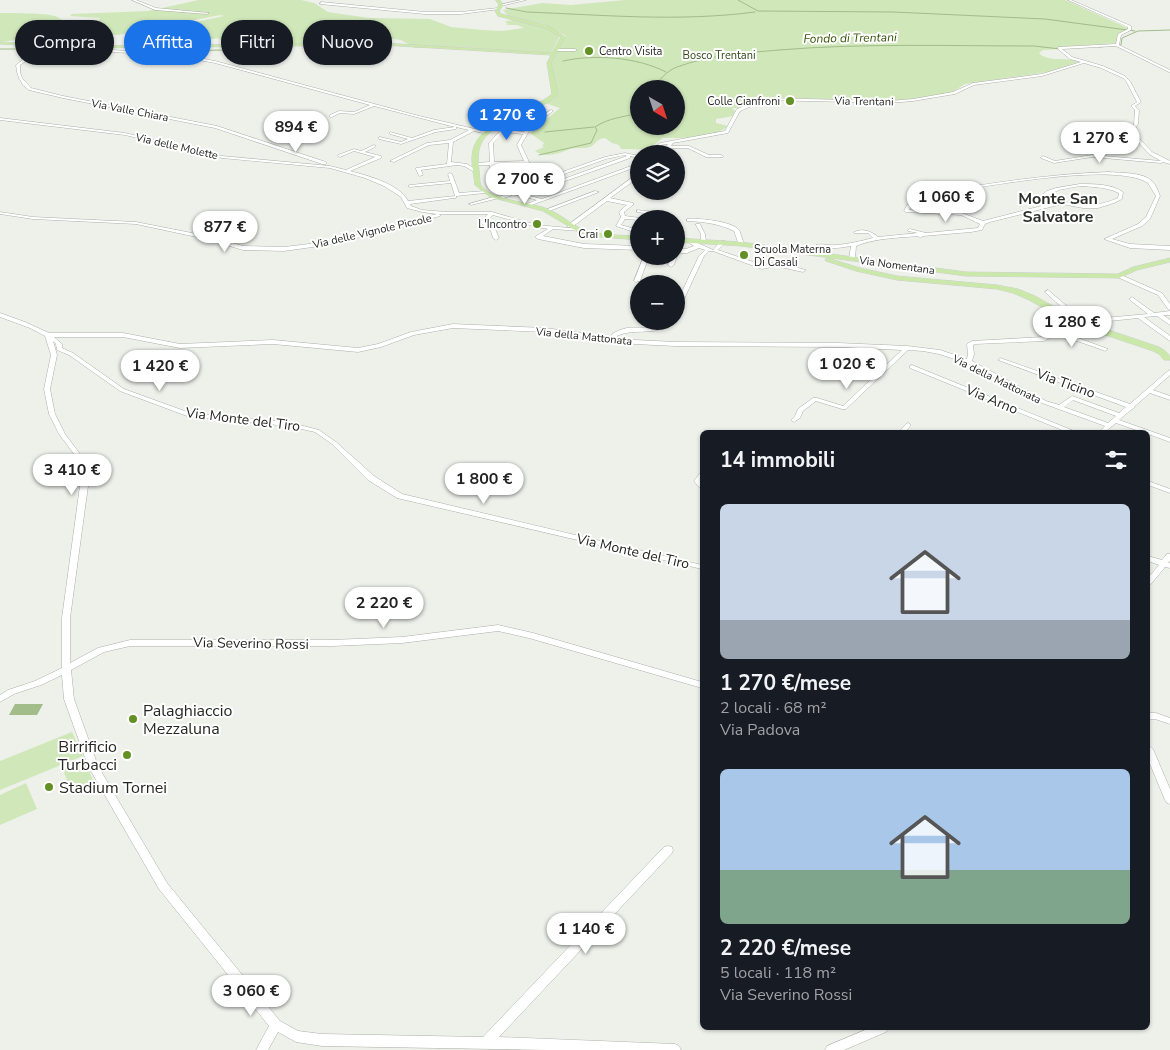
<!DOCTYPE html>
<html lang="it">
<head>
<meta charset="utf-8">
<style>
  :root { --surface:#171b24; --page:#20242c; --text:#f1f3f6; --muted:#9ea1a6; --accent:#1a73e8 }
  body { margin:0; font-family:"Nunito Sans",sans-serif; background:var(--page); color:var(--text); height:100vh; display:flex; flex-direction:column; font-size:19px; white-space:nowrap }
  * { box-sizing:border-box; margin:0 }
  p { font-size:16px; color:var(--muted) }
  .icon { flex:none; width:28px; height:28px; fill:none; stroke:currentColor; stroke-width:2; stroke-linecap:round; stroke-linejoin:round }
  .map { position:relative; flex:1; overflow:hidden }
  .details { position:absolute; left:700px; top:430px; width:450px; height:600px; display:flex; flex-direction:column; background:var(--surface); border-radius:8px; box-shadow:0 1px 4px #0004 }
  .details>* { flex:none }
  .top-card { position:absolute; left:15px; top:20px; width:475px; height:45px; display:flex; gap:10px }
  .needle { width:32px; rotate:141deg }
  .fabs { position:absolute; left:630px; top:80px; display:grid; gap:10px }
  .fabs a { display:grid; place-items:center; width:55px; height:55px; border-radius:50%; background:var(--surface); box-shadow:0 1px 4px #0004; font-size:25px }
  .price { position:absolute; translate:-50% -42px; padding:0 11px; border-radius:18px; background:#fff; color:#222; font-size:16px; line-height:32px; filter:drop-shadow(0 1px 2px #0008) }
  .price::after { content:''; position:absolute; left:50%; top:30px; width:15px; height:11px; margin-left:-8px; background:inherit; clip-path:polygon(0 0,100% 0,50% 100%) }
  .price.on { background:var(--accent); color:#fff }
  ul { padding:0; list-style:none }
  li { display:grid; align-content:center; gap:10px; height:265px; padding:0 20px }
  li span { display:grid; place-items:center; height:155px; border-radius:8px; color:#555 }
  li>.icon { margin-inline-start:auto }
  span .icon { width:90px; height:90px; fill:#fffc; stroke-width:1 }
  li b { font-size:21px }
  h2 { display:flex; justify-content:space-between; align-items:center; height:60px; padding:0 20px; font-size:21px }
  .pill { padding:0 18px; border-radius:22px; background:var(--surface); box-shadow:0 1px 4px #0004; font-size:18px; line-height:45px }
  .pill.on { background:var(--accent); color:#fff }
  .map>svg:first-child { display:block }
  .green { fill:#d0e7ba; fill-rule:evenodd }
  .water { fill:#a2bc8a }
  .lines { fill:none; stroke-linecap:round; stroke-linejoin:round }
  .stream { stroke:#a2bc8a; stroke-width:1 }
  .minor-casing { stroke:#adb0aa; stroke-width:1 }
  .major-casing { stroke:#cfcfcf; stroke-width:1 }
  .minor { fill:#fff; fill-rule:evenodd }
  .major { fill:#cbe8ab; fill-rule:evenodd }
  .poi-dot { fill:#639023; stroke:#fff; stroke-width:2 }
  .labels { text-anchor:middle; stroke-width:4; stroke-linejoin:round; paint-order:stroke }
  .far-poi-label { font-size:11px; fill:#262725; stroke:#fff; text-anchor:end }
  .far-park-label { font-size:11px; fill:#314813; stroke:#fff }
  .far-street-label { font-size:11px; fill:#262725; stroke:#fff }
  .far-water-label { font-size:12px; font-style:italic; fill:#375509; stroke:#fff }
  .street-label { font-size:14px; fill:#262725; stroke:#fff }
  .far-district-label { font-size:16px; font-weight:bold; fill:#2c2e2a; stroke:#fff }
  .near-poi-label { font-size:16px; fill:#262725; stroke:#fff; text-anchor:start }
</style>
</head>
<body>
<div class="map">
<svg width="1170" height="1050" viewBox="0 0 1170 1050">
  <rect width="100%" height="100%" fill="#edf1ea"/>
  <path class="green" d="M199,0H301L314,3L328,12L369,18L430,19L451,27L482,30L502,31L524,28L517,25H505L508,24L505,22C522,15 545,28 560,36L551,53L546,54L461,47L415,48L401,40L365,35L352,39L310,41L299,46L225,44L218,38C199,41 181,45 162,43C153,43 146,45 137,43L139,40L126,37L224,16L220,15L118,35L91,33L53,41L34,38L0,42V13C12,13 45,13 55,16C65,20 72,30 83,23L71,21L99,20L100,18L70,16L72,14L148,11Z
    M625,0H1065L1130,29L1118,34L1117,43L1058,47L1059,49L1043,50L1039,53C1048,63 1067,56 1078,62L1048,72L965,84L951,93L899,101L757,97L760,100L739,108H732L735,111L733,116L716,119V123L728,126C714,139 681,138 663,138C643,154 643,148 621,149L619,145L612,143L605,138C596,139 595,145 590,147C584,149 575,147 570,149C560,153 545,159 535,151L544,147L542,146L544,143L530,133L560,108L545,103L558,94L551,62L566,36L544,24L509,17L503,10L542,3L571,5ZM639,89H676V126H639Z
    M72,732L83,756L0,790V761Z
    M84,759L95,785L73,794L62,768Z
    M26,783L37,809L0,825V795Z"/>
  <path class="water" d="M15,704H43L37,715H9Z"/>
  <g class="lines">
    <path class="stream" d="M738,0L758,11L893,12L1045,19L1135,31
      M506,8L527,12C604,15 679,22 755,12
      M151,47L187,51L256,49
      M1099,47L1121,45L1122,38L1138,31L1170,30
      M0,49H85
      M124,51L147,47
      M563,61C595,54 637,57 666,72
      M652,89C660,80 666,71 677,67C709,55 745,53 779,50C863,43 949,46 1034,46L1060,49
      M545,132L594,127
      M539,155L591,143L597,130L595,127C608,118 624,117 639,113"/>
    <defs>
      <path id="minor" d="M132,0H136L156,8L209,13L207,14L155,10Z
        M521,0H526L501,6L499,5Z
        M1068,0H1071L1131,26V30L1121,35L1119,45L1170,70V72H1169L1116,46L1062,49L1072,57L1103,66L1125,76L1130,81L1141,102L1135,106L1139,110L1138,124L1133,132L1152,152L1170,161V164L1163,162L1161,163L1092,157L1054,163L1041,158V157L1043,156L1055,161L1092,155L1161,161L1149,154L1129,132L1134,124L1135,110L1131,106L1137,102L1126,81L1123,78L1101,68L1084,63L1042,76L974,85L955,94L913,101L889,103L766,100L740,111L728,133L673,143L671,146H689L709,155H721L723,156V157H706L688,148H668L663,154H658L668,144L661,145L657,148L655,147L660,143L725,131L737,109L765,98L889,101L913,99L953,92L973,83L1042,74L1081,62L1070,59L1058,49V47L1116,44L1118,34L1128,29V27Z
        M321,2L425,12H461L498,8L500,9L461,14H425L320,4Z
        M85,46L90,49L173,53L215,61L419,116L488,132L489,133L487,134L474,131L453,142L451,162L467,164L480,172L476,173L464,166L457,165L421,170L423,175L419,176L416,169V168L447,164L449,143L429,145L394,162L390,161L427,143L450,140L469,130L456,127V129L436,132L401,144L379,139V137H380L401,142L408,139L390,134V132L412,138L434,130L455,127L374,106L354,114L340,113L332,117H330V115L339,111L354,112L370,105L215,63L173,55L89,51L26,61L20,65V72L22,78L31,88L63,96L217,126L326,162V164H322L215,128L63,98L29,90L23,85L19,78L17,72L16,65L24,59L86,49L83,47Z
        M555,49H575L577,50L575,51H554Z
        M551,110H552V112L532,126L521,145L529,162L542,179L605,157L625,153L639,156V158L630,156V158L526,195L542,199L639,163V166L529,206H527V204L537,200L512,194L511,196L499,199V197L508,193L498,191L491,186L490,165H476L474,164L476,163L490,162L489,143L500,131L490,129L492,128L524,132L529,124ZM503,132L523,134L517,145L524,161L494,162L493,143ZM625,155L627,156L522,194L513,192L538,183H542V182L606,159ZM526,163L532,171L495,184L494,165ZM534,173L538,178V180L509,191L497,186Z
        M0,118L125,133L222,156L330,166L346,170L375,157L354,151L340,157L338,156V155L354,149L361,151L374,145L376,146L375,147L365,152L381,156V158L350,171C369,176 399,184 408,201L455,196L451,183L410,187L408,186L410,185L450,181L448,174L450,173L452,174L459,193L485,191L487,192L485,193L456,196V198H454L410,204L411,206L422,210L447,212H492L537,225L580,229L582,230L580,231L553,229L543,236L584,244L639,246V250L584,248L538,239L535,237L536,236L548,229L537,227L493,215L485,222L495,229L499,238L496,240L493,238L491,231L480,222L488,214H439L440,215V216L334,244L284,251L243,250L206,239L136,224L33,219L0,214V212L33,217L136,222L207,236L243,246L284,247L334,241L437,214L422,212L407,208L401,197L384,186L365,178L330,168L222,158L125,135L0,120Z
        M1108,172C1120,173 1143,172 1152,181C1156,185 1158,191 1160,196L1150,219L1142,226L1112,239L1130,244L1170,246V250L1130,248L1104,239L1138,224L1146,217L1156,196L1148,183C1114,161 979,188 936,194L934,193L936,192C993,183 1050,174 1108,172Z
        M637,174H639V177L610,198L633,203V205L624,212L625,216L648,219H639V220L625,219L621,225L639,230L635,239L630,238L634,232L616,226L621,217L619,212L627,205L607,201L572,227H568V225Z
        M1080,184C1095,184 1111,184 1123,192L1122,199L1114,203L1098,208H1083L1062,204L990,222L985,224L982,230L971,232L923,236L920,238L918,236C897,238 875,238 856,246L855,259L852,261L849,259L851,246C839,248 827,250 816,245C822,243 830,246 836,245C849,244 861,241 873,238L868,233H854V232C863,228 871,231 878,237L918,233L908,231V230L910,229L926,233L978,228L980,224L961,215L906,212L904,211L907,205L916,202L918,203V204L911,207L909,210L962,213L983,221L1057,202L1049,199L1025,197H1023V195L1041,196L1047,191L1056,188ZM1080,186C1094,187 1106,187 1119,193L1118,198C1101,206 1083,207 1066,202C1059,200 1053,197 1046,196L1059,190Z
        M595,191L599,192L549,211L545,210Z
        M497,196H499V198L471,205L469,204Z
        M637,210L655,212L658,219H653L651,214L637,212Z
        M687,219C698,218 730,221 738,229C741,232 742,240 744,244L739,245L734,231C720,224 705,222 689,221H687Z
        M696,224H700L705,234L706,242L701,241V234L696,225Z
        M686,239C690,239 709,248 713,250L721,241H725L726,242L718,250L762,265L776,262L806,270L803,272L776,266L762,269L713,251H709L704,256L679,310L676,312V304L699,256L705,250L699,248L687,253H676V249H686L694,246L686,241Z
        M644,256H649L640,281L635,282L634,281Z
        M671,256H677L674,265L671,267L668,265Z
        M1119,274L1162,293L1170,304V310L1168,309L1158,295L1117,277L1116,276Z
        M1048,290L1083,320L1148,314L1130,300L1129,299L1132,297L1154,313L1170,311V315H1163L1170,320V325L1157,316L1144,317L1170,336V341L1138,318L1053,327L1051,328L1108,349L1105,351L1103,350L1048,331H1047L1050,338L1044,341L975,344L973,345L974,354L972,361L1046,401L1059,405L1072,396L1119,413L1126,407L998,360L1001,358L1003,359L1130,404L1168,371L1170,370V375L1153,390L1170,396V400L1150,393L1135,406L1134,408L1132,409L1119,420L1170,438V442L1148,434V432H1142L1116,423L1105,432H1099L1105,426L1042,403L967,363L939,354L923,351L908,350L846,409H842L816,401L803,411L800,418L794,422L791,420L795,416L798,409L813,398H817L843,406L902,350L838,347L675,346L635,344L545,332L453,328L414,335L381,347L358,352L273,344L180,348L123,337H54L62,344V348L73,353L124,389L190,413L288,422L319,430L336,442L374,476L402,494L702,565V569L397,498L368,480L332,444L315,432L288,426L187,416L120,391L69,355L57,350L56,344L53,341L57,355L50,389L55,414L65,434L80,454L85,465L88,486L70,618V663L98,648L130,640H332L402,637L498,625L533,633L702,682V688L529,638L498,631L402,643L332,646H130L104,652L71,670L74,699L98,766L167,883L280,1021L298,1031L322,1034L483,1037L664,847L668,846L672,847L673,850L672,853L499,1037L675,1044L679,1046L681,1050H547L322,1046L296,1042L278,1032L268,1050H256L269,1026L159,889L88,766L64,699L62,675L41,685L14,694L0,702V695L8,690L35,681L62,668V618L80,486L79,465L74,454L59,434L49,414L44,389L51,355L45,336L30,328L0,317V313L25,322L49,333H123L180,344L273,340L358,348L378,344L411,332L453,324L545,328L611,337L612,334C617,331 622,329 627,328C640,326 656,331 667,321H673C658,338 635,327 617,336V338L635,340L675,342L838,343L907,346L940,350L967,359L968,354L967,344L972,341L1043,337L1041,331C1048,321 1065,322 1077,321L1046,293L1045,292ZM1073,400L1116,416L1108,423L1064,407Z
        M912,365L1074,431L1075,432H1067L910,368V366Z
        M908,423L911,425L905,432H899L906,424Z
        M702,472V487H699L694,481L700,473Z
        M1148,481L1170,489V493L1148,485Z
        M1167,554H1170V561L1168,563H1170V568L1165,567L1151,584H1148V578L1159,565L1148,561V556L1162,560Z
        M1148,713H1156L1170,718V724L1155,719H1148Z
        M1148,746L1151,747L1153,749L1170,789V804L1167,803L1165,800L1148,759Z
        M870,1028H888L886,1032L844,1050H825L827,1046Z"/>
      <path id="major" d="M496,0H500L503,5L499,11L501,14L549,26L565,37L551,63L558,94C537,115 499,117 483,140C477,150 478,159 479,170C480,174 479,181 481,185C488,199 531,203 545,208C557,212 567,221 578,227C597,236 619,235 639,236V240L601,237L580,233L543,211L490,197L475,185C474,174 470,162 473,150C479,121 531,112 552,94L547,63L551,55L382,45L85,48L0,44V42L85,46L382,43L552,53L561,37L545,28L498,16L495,11L499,5Z
        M676,238L741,242L966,272L1118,274L1133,267L1170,258V262L1137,270L1119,278L966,276L741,246L676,242Z
        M828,258L860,268L897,276L997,285L1018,289L1035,296L1076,319L1159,347C1164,350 1170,353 1170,360H1164L1159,354L1153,351L1070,323L1029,300L1013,293L997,289L897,280L856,271L826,261L825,260Z"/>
    </defs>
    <use href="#minor" class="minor-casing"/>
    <use href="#major" class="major-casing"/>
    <use href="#minor" class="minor"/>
    <use href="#major" class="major"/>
  </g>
  <g class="poi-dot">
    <circle cx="589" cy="51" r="5"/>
    <circle cx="790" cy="101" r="5"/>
    <circle cx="537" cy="224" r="5"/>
    <circle cx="608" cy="234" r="5"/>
    <circle cx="744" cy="255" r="5"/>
    <circle cx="133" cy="719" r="5"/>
    <circle cx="127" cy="755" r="5"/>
    <circle cx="49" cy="787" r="5"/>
  </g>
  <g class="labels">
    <g class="far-poi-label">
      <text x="599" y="55" text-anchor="start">Centro Visita</text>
      <text x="780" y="105">Colle Cianfroni</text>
      <text x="527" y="228">L'Incontro</text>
      <text x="598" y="238">Crai</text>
      <text x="754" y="253" text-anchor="start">Scuola Materna<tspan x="754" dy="13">Di Casali</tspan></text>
    </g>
    <g class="far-park-label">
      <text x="719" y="59">Bosco Trentani</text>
    </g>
    <g class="far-street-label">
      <text transform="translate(864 101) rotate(1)" y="4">Via Trentani</text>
      <text transform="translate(130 110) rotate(11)" y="4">Via Valle Chiara</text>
      <text transform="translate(177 146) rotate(13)" y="4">Via delle Molette</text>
      <text transform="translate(372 231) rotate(-13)" y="4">Via delle Vignole Piccole</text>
      <text transform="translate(897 265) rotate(8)" y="4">Via Nomentana</text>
      <text transform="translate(584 336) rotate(6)" y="4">Via della Mattonata</text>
      <text transform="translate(997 379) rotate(26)" y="4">Via della Mattonata</text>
    </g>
    <g class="far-water-label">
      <text transform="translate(850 38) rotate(-1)" y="4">Fondo di Trentani</text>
    </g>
    <g class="street-label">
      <text transform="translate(1066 383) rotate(20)" y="5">Via Ticino</text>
      <text transform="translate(992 399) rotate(23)" y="5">Via Arno</text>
      <text transform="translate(243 419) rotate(7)" y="5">Via Monte del Tiro</text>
      <text transform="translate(633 551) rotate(13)" y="5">Via Monte del Tiro</text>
      <text transform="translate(251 643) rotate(1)" y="5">Via Severino Rossi</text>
    </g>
    <g class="far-district-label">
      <text x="1058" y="204">Monte San<tspan x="1058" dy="18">Salvatore</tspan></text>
    </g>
    <g class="near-poi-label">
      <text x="143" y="716">Palaghiaccio<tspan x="143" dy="18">Mezzaluna</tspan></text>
      <text x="117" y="752" text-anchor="end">Birrificio<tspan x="117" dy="18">Turbacci</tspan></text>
      <text x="59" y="793">Stadium Tornei</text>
    </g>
  </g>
</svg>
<div class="fabs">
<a><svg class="needle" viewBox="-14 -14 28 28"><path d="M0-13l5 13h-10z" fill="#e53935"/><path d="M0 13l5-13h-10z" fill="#9ea1a6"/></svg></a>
<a><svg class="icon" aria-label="layers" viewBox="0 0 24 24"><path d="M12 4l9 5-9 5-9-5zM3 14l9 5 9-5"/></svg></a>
<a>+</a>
<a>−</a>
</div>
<b class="price on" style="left:507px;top:141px">1 270 €</b>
<b class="price" style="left:296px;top:153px">894 €</b>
<b class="price" style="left:1100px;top:164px">1 270 €</b>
<b class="price" style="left:525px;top:205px">2 700 €</b>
<b class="price" style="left:946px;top:223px">1 060 €</b>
<b class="price" style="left:225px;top:253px">877 €</b>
<b class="price" style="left:1072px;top:348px">1 280 €</b>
<b class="price" style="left:847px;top:390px">1 020 €</b>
<b class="price" style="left:160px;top:392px">1 420 €</b>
<b class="price" style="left:72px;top:496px">3 410 €</b>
<b class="price" style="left:484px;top:505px">1 800 €</b>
<b class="price" style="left:384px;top:629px">2 220 €</b>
<b class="price" style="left:586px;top:955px">1 140 €</b>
<b class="price" style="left:251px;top:1017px">3 060 €</b>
<div class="top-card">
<a class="pill">Compra</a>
<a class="pill on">Affitta</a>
<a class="pill">Filtri</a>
<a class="pill">Nuovo</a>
</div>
<section class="details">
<h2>14 immobili<svg class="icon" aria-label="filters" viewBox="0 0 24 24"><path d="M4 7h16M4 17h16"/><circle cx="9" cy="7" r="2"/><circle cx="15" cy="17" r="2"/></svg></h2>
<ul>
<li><span style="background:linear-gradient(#c9d6e8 75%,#9aa5b1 0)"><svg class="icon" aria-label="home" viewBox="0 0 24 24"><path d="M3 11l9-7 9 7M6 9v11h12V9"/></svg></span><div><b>1 270 €/mese</b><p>2 locali · 68 m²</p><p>Via Padova</p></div></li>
<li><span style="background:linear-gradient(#a9c7e8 65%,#7fa58c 0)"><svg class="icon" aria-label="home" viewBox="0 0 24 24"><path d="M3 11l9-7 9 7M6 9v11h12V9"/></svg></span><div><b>2 220 €/mese</b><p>5 locali · 118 m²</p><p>Via Severino Rossi</p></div></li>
</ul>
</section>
</div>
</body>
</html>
